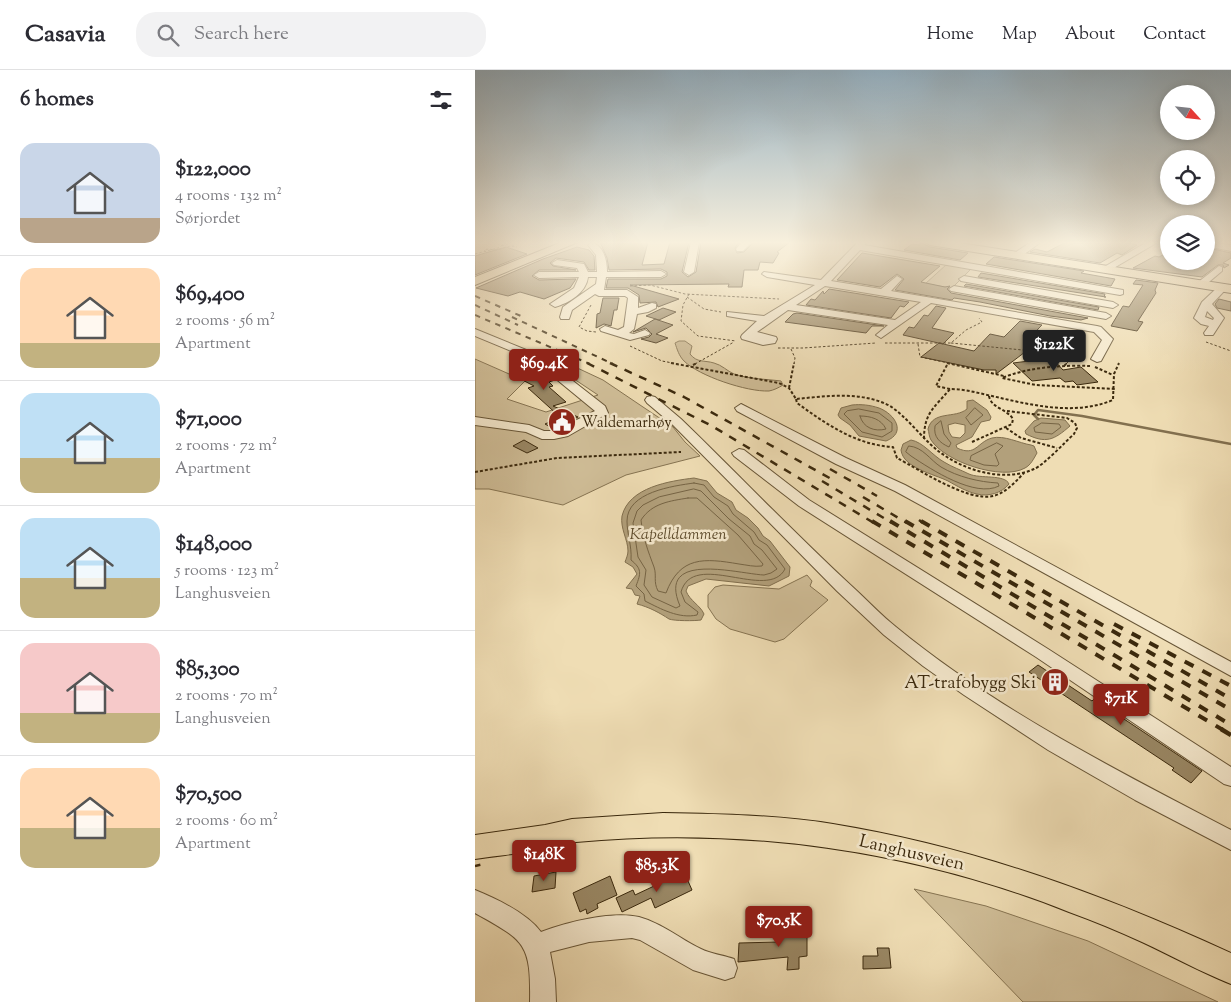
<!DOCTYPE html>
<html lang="en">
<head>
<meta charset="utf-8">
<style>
  :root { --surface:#fff; --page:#f2f2f3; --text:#2b2b33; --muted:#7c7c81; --line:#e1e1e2; --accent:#8f2418 }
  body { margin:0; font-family:"Sorts Mill Goudy",serif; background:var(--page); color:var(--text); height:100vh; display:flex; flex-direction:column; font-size:19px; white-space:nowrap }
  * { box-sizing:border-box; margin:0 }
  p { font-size:16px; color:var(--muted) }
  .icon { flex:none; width:28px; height:28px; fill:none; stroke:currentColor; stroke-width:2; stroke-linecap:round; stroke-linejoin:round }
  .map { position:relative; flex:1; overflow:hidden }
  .panel { display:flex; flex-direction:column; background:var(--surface); width:475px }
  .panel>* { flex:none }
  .needle { width:32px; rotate:117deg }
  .fabs { position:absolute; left:685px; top:15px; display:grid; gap:10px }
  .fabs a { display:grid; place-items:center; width:55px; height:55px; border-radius:50%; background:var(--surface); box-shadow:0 2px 8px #0003; font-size:25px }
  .price { position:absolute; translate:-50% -42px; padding:0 11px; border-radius:5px; background:var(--accent); color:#fff; font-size:16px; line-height:32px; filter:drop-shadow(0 1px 2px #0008) }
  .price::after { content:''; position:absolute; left:50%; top:30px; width:15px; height:11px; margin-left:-8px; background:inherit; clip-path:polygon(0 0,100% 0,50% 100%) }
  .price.selected { background:#222; color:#fff }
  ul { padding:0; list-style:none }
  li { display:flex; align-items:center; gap:15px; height:125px; padding:0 20px }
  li+li { border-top:1px solid var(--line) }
  li span { display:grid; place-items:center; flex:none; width:140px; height:100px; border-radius:15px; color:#555 }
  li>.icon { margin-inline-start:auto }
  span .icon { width:60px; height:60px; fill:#fffc; stroke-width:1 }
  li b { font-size:21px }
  h2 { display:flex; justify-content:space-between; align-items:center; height:60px; padding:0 20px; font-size:21px }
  header { display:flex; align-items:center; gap:30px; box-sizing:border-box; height:70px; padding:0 25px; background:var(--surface); border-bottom:1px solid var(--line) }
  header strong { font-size:24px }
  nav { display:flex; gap:28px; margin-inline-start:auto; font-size:18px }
  .search { width:350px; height:45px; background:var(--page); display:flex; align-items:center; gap:12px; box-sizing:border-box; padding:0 18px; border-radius:20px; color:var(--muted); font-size:19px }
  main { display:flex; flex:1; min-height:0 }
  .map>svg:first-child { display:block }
  .green { fill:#d0be98; stroke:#867452 }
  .water { fill:#b2a07b; stroke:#82704f; fill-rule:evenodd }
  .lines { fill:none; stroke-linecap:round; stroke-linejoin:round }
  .shore { stroke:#766444; stroke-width:1 }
  .stream { stroke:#82704f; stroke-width:2.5 }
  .building { fill:#998764; stroke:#3b290d }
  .minor-casing { stroke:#685637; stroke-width:2 }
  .major-casing { stroke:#3b290d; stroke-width:2 }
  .path-far2 { stroke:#3b290d; stroke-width:1; stroke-dasharray:2.5 2; stroke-linecap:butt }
  .path-far1 { stroke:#3b290d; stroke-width:2; stroke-dasharray:3 2; stroke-linecap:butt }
  .path { stroke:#3b290d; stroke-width:2.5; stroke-dasharray:5.5 4; stroke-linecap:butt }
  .minor { fill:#f5e9ce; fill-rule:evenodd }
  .major { fill:#efddb4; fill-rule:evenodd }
  .rail-far3 { stroke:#3b290d; stroke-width:2; stroke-dasharray:5.5 5.5; stroke-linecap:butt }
  .rail-far2 { stroke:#3b290d; stroke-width:2.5; stroke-dasharray:8 8; stroke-linecap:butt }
  .rail-far1 { stroke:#3b290d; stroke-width:4; stroke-dasharray:10 10; stroke-linecap:butt }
  .rail { stroke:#3b290d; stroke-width:4.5; stroke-dasharray:13 13; stroke-linecap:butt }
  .labels { text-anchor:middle; stroke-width:5; stroke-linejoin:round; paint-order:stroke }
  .poi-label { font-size:15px; fill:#3b290d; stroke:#f5e9ce; text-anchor:start }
  .water-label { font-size:16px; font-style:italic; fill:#5f4d2e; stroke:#f5e9ce }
  .near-poi-label { font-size:18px; fill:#3b290d; stroke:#f5e9ce; text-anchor:end }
  .near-street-label { font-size:18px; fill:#3b290d; stroke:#f5e9ce }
</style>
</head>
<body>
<header>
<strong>Casavia</strong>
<div class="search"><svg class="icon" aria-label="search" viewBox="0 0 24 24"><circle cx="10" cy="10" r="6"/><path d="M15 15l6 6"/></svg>Search here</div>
<nav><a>Home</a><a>Map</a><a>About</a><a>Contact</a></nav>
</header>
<main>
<section class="panel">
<h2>6 homes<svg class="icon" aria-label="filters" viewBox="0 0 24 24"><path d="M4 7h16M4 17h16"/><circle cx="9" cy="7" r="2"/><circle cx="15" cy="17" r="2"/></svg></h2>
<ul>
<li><span style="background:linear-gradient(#c9d6e8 75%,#b9a48a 0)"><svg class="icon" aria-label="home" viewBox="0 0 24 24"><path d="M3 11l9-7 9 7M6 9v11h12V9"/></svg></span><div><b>$122,000</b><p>4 rooms · 132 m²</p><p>Sørjordet</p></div></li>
<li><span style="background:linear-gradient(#ffd9b3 75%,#c2b280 0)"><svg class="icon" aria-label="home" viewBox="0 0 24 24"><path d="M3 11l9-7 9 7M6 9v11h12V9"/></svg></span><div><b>$69,400</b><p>2 rooms · 56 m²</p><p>Apartment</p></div></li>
<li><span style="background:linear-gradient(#bfe0f5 65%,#c2b280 0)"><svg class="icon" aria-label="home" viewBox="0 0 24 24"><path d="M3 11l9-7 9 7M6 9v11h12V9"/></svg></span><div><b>$71,000</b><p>2 rooms · 72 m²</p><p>Apartment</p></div></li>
<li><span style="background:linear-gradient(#bfe0f5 60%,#c2b280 0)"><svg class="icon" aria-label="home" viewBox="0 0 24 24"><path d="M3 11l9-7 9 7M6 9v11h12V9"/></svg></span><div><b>$148,000</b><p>5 rooms · 123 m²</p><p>Langhusveien</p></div></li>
<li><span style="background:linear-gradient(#f6c9c9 70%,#c2b280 0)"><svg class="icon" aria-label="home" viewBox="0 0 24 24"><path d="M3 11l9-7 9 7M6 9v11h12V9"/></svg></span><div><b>$85,300</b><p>2 rooms · 70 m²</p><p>Langhusveien</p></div></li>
<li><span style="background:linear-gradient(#ffd9b3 60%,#c2b280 0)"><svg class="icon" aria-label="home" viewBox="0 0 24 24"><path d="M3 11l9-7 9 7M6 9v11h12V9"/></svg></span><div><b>$70,500</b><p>2 rooms · 60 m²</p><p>Apartment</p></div></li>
</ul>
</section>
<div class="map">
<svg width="756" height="932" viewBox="0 0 756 932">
  <rect width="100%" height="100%" fill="#efddb4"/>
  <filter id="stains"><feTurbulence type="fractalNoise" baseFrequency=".004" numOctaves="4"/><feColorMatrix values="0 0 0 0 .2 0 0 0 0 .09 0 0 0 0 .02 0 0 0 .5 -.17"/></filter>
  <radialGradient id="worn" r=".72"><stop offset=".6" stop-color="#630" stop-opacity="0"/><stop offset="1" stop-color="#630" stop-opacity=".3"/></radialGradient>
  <path class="green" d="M472,194L496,199L477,218L450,214Z
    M204,271H210L217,276L215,284C222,293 229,290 239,293C247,295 252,301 259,304C274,309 290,309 306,311L308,315C303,318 299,320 294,321C272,322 224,306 209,291C204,286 202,279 200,273Z
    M0,289L50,311L32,329L71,342L123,325L93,305L90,299L96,295L128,310L168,337L198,357L210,372L225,386L151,405L88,435L14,419H0Z
    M332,505L337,511L335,516L353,530L309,569L300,572L255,559L241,549L233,537V525L240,517L248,515L304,519Z
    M439,819L511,836L613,871L743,932H548Z"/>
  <path class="water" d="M498,330L512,340L516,347L515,350L506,352L497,367L481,375L482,378C501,387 502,372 517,368C529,365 544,373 556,375L559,376L562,383C559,388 556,395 550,398C527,411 470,392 456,370C454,367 454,362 453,359C458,340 480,349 492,339V331ZM480,353L490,355V363L485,368L477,367L474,362L473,355Z
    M377,335C386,334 395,335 404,338C420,344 432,363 411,371L384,366L375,355L365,348L363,345L366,338Z
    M566,348L590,350L595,356C579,370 571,374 551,364L550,361L559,351Z
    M436,370C448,372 458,386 469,392C477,397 486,400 494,404C505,409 530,404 534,414C527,423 513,427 502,424C492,422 482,416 473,411C459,404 428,398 426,380L428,374Z
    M219,408L232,411L242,423L257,432L261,440L273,448L283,458L288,466L295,471L315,497L314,506L294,516L231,509L213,516L211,521C215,531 225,535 229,544L226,550C220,551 199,551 194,549C185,543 174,537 162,534L165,526L160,525L157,519L151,518L162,504L158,497L150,492C151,489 153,485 153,481C153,470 145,458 147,446C154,417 195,411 219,408Z"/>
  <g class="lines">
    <path class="shore" d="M500,338L508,345L496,355L491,348Z
      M384,339L404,343L417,353V361L407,367L387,362L369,344L372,341Z
      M385,346C396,346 406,349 411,359C400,362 388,358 385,346Z
      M466,351L469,364L476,373L474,377C465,373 458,367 460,356Z
      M567,353L584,354L586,357L577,364L560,362L559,358Z
      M522,373L528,376L520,384L524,394L522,396L509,395L495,390L496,386Z
      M434,376C448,377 455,390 466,397C483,407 504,412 523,413L524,416C500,428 457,400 436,386L431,382Z
      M219,413L229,415L239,427L253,436L258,444L279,462L284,470L292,475L310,499C293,532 218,479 206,522L210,532L223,542L222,545C204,549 186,539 170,531L169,524L161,516C166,503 167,499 156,490C157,476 152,464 152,451C152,422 198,416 219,413Z
      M219,419L226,421L254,449L275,466L279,474L287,480L302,499L296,503L289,505C264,504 181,480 205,536L201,538L177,527L169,515L171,500L163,487L158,453L162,441L168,435L184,427Z
      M213,428H222L263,465L288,494L287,496C279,497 272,495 264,494C229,488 205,486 191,523L183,521C178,511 182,506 179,497C173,481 168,468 166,450C177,433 195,431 213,428Z"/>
    <path class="stream" d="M563,349L559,345L563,340L607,346L756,374"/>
  </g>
  <path class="building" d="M125,172H173L167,195L189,194L195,172H214L207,202L213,207L221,202L226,172H264L260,178L262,183L269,182L279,172H315L302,182L304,183L298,193L285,192L283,200H269L267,217H253L254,214L155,215L204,229L183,237L181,232L165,233L164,225L153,218H131L133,209H186L192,206V202L186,199L134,200L132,188Z
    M445,172L455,177L493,183L485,190L429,180L437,174L445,175Z
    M591,172H651L662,175L647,185L642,183L625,193L555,182L560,179L572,182Z
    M31,177L52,184L0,205V186Z
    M102,177L114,180L119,186L120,200H114L109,192L81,188L75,193L78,196L101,200H64L57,206L64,210L101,209L95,218L69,229L45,222L33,226L1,218L68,189Z
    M738,179L756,183V188L748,193L754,195L749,198L748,195H743L727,207L658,198L680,186L684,187L694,182V191H731V183Z
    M387,183L465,196L446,212L470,217L475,216L472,219L476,223L613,248L606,250L575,246L505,232L479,228L477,230L420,220L429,209L422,204L405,217L362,210Z
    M519,187L609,201L606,203L640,209L636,216L511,194Z
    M506,203L630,224L629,227H631L503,207Z
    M661,210L683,213L680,220L681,223L663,251L668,252L662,261L636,256L648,236L654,237L668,215L658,214Z
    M491,214L624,237L623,240L489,216Z
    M354,219L434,232L429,237L425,236L416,248L331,235L336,229L340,230L348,221L349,224Z
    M128,228H144L142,240H139L136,256L129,254L121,258L122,244L125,243Z
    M744,229L756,232V241L742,238L740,234Z
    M461,236L471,238L457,258L479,263L468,274L428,265L434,257L439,258L449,245L453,246Z
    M188,238L201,242L184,250L171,246Z
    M322,243L409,256H397L391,263L310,252L318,244Z
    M180,249L198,255L181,264L193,268L181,273L166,269L174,267L177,264L171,258L158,262Z
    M545,251L567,255L562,260L602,268L595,277L549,267L558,276L521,304V300H509L446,287L464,273L499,281L515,264L529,267Z
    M570,289L572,291L579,290L588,300L606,297L623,312L602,315L598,311L590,312L585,308L557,311L538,293Z
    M49,292L69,301L80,310L74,312L78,316L74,317L91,332L78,336L103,347L79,359L70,354L85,347L53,318L59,316L36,304L44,301L37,297Z
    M49,370L63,378L52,383L38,376Z
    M563,595L617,631L619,629L727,701L716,713L697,700L699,698L554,602Z
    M81,802L80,818L57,822L59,806Z
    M209,802L217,820L180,838L176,828L147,842L141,828L158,820L160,825Z
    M135,806L142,825L122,834L123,838L112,844L111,839L105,842L98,823Z
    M318,854H332V886L324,887V899L312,900L313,887L263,892L264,873L304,872L305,863H318Z
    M402,878H414L416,898L388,899V886H403Z"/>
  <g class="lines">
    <defs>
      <path id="minor" d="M117,172C129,177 132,190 132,202L186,201L191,204L186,207H131L129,220H152L163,227V238L177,233L181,234V238L173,242L162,244L159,259L154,263L159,264L170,260L175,263L174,265L155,270L126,261L125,259L130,256L143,260L149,257L153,228L150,226H124L120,224L97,240L94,249H86L85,247L88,237L121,214L122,207H113C111,223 94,233 80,237L75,234L99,218L104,207L64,208L59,205L64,202H104L102,198L79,195L77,193L82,190L109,194L113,202H122L121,185L113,175Z
        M216,172H224L219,202L214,205L209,202Z
        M267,172H277L268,181H262L261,179Z
        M383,172H392L389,175L648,220V224L645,225L385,180L356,211L406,219L422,206L427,209L416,221L622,256L626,257L638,269L626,291L622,292L616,289L627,270L619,262L456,233L406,268L401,265L413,255L313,240L282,262L301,267L302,269L300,273L288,275L267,269L266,267L267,265L282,251L252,246V242L289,246L340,215L292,207L287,204L289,202L346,210ZM350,216L446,232L420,250L321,235Z
        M556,172H566L544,188H538V184Z
        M672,172H683L632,202H626L624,200Z
        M731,172L756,175V181L731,176Z
        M744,196L747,197V201L728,217H722V213Z
        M489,206L638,232L643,235L638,238L486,211L484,209Z
        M747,215L752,218L737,234L749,248L738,265H730L729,263L734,256L726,254L719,248L727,232L744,216ZM732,241L739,248L738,250L730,247Z
        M479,216L631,243L636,246L631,249L476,221L474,219Z
        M0,259L66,286L130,336L133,343L93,366L79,369H67L51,362L0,355V347L54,355L69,361H79L120,341L58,290L0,266Z
        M176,326L180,327L206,349C265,406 322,466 382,521C395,533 407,546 421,557C522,640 641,700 756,760V780L660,730L573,680L489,625L448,596L409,565L362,521L198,355L172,333L170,330L172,327Z
        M266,334L371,388L430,415L756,592V606L420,421L361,394L262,341L260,338Z
        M264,379L269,380L334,430L573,579L756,697V716L749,714L561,587L324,436L259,386L257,383Z
        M0,820C22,829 52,843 66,862C92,852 137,841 164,847C187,853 205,869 226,879C236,884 248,885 259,889L262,898L259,907L250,910L218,900L165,870L157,868L114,872L75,882L80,909L81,932H55C56,873 50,871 0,843Z"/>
      <path id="major" d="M87,172H103L0,215V207Z
        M450,172H478L756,215V223L455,175Z
        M188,743C244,744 302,745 358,754C499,777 627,824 756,883V914C726,902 697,886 667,872C643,861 619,851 594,842C438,780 268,756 101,772C90,773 80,776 70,779C47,784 23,785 0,789V765L70,755L97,749Z"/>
    </defs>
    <use href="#minor" class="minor-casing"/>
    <use href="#major" class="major-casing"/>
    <path class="path-far2" d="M18,172L29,176L37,172
      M11,182L9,180C15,178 16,180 21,180C30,179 33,174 42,177
      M0,184L23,178L32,172
      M155,216L175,215L210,224L304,229
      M214,224L208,235L206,251L223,266L261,271
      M212,227L229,239L246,242
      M116,235L104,257L112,261L121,262
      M731,272L756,281
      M410,273H476L491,260L507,252L504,248
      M476,273L568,282L598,287
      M443,274L445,287L478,294
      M155,276L187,291L203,294
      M303,278H328L401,273
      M316,279L320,288L319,294
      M220,294L259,272
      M591,294L598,287H610"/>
    <path class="path-far1" d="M196,293L304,313L314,318L321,329C351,326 387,321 415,336C431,346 447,368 462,380C487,400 528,413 559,399C569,395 590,372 599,364L602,358L600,353L592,348L532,341
      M472,293L529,306
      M218,295L222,293
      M472,295L461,316L475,319
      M589,296L592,293
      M615,296C587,295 553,297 527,308L561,315L640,319
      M620,297L638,305
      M314,318L319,293
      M321,329L322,333C351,354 381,375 418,377L422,388C445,400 493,432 518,426C531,423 540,412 549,403
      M531,358L546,368L582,378
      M449,369C449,343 459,338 475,319C490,319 503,323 517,326C556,335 599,346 638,330L639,304L644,293
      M497,372L537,354L538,349C532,339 516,338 514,326
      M0,402L82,388L206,382"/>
    <path class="path" d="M0,796L9,794"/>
    <use href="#minor" class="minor"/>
    <use href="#major" class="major"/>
    <path class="rail-far3" d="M0,226L46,246
      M0,235L43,255
      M0,245L115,294
      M37,247L138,294"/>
    <path class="rail-far2" d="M112,293L237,356L399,453
      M135,293L209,327L360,411
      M355,399L402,426
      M347,411L417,453
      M388,427L432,453
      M444,450L448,453"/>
    <path class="rail-far1" d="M397,451L748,660
      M415,451L756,655
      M430,451L756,640
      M446,451L756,629
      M639,554L756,616"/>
    <path class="rail" d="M746,659L756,665"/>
  </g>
  <linearGradient id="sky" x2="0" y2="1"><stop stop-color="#92acbc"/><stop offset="0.57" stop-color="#f8f0dd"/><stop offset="1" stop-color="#f8f0dd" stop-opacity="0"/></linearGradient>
  <rect width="756" height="303" fill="url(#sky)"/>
  <defs>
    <symbol id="civic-disc" viewBox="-11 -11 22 22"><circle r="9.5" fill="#8f2418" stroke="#f5e9ce"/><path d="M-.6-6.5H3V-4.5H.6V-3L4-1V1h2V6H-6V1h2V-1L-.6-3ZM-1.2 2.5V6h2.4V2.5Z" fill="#fff"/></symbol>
    <symbol id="building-disc" viewBox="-11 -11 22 22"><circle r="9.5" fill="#8f2418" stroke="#f5e9ce"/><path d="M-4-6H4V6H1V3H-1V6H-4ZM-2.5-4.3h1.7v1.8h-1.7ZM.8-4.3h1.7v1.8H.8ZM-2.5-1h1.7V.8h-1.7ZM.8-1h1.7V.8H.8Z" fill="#fff"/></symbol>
  </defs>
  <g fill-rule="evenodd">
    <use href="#civic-disc" x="71" y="336" width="32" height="32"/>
    <use href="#building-disc" x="564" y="596" width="32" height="32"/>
  </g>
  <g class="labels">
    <g class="poi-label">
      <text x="106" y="357">Waldemarhøy</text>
    </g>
    <g class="water-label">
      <text x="203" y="469">Kapelldammen</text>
    </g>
    <g class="near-poi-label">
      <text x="561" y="618">AT-trafobygg Ski</text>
    </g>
    <g class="near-street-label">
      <text transform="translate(437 782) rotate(13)" y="6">Langhusveien</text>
    </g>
  </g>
  <rect width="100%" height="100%" filter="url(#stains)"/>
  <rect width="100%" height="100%" fill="url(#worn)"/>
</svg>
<div class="fabs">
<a><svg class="needle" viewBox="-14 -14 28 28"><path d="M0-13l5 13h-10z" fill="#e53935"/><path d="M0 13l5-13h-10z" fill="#7c7c81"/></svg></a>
<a><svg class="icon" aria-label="locate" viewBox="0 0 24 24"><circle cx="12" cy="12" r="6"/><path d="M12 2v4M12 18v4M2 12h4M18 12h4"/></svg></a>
<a><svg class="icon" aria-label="layers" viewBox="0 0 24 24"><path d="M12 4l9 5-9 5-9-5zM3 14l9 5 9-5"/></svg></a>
</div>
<b class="price selected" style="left:579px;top:302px">$122K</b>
<b class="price" style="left:69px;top:321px">$69.4K</b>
<b class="price" style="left:646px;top:656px">$71K</b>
<b class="price" style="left:69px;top:812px">$148K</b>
<b class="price" style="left:182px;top:823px">$85.3K</b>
<b class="price" style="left:304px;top:878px">$70.5K</b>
</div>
</main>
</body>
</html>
